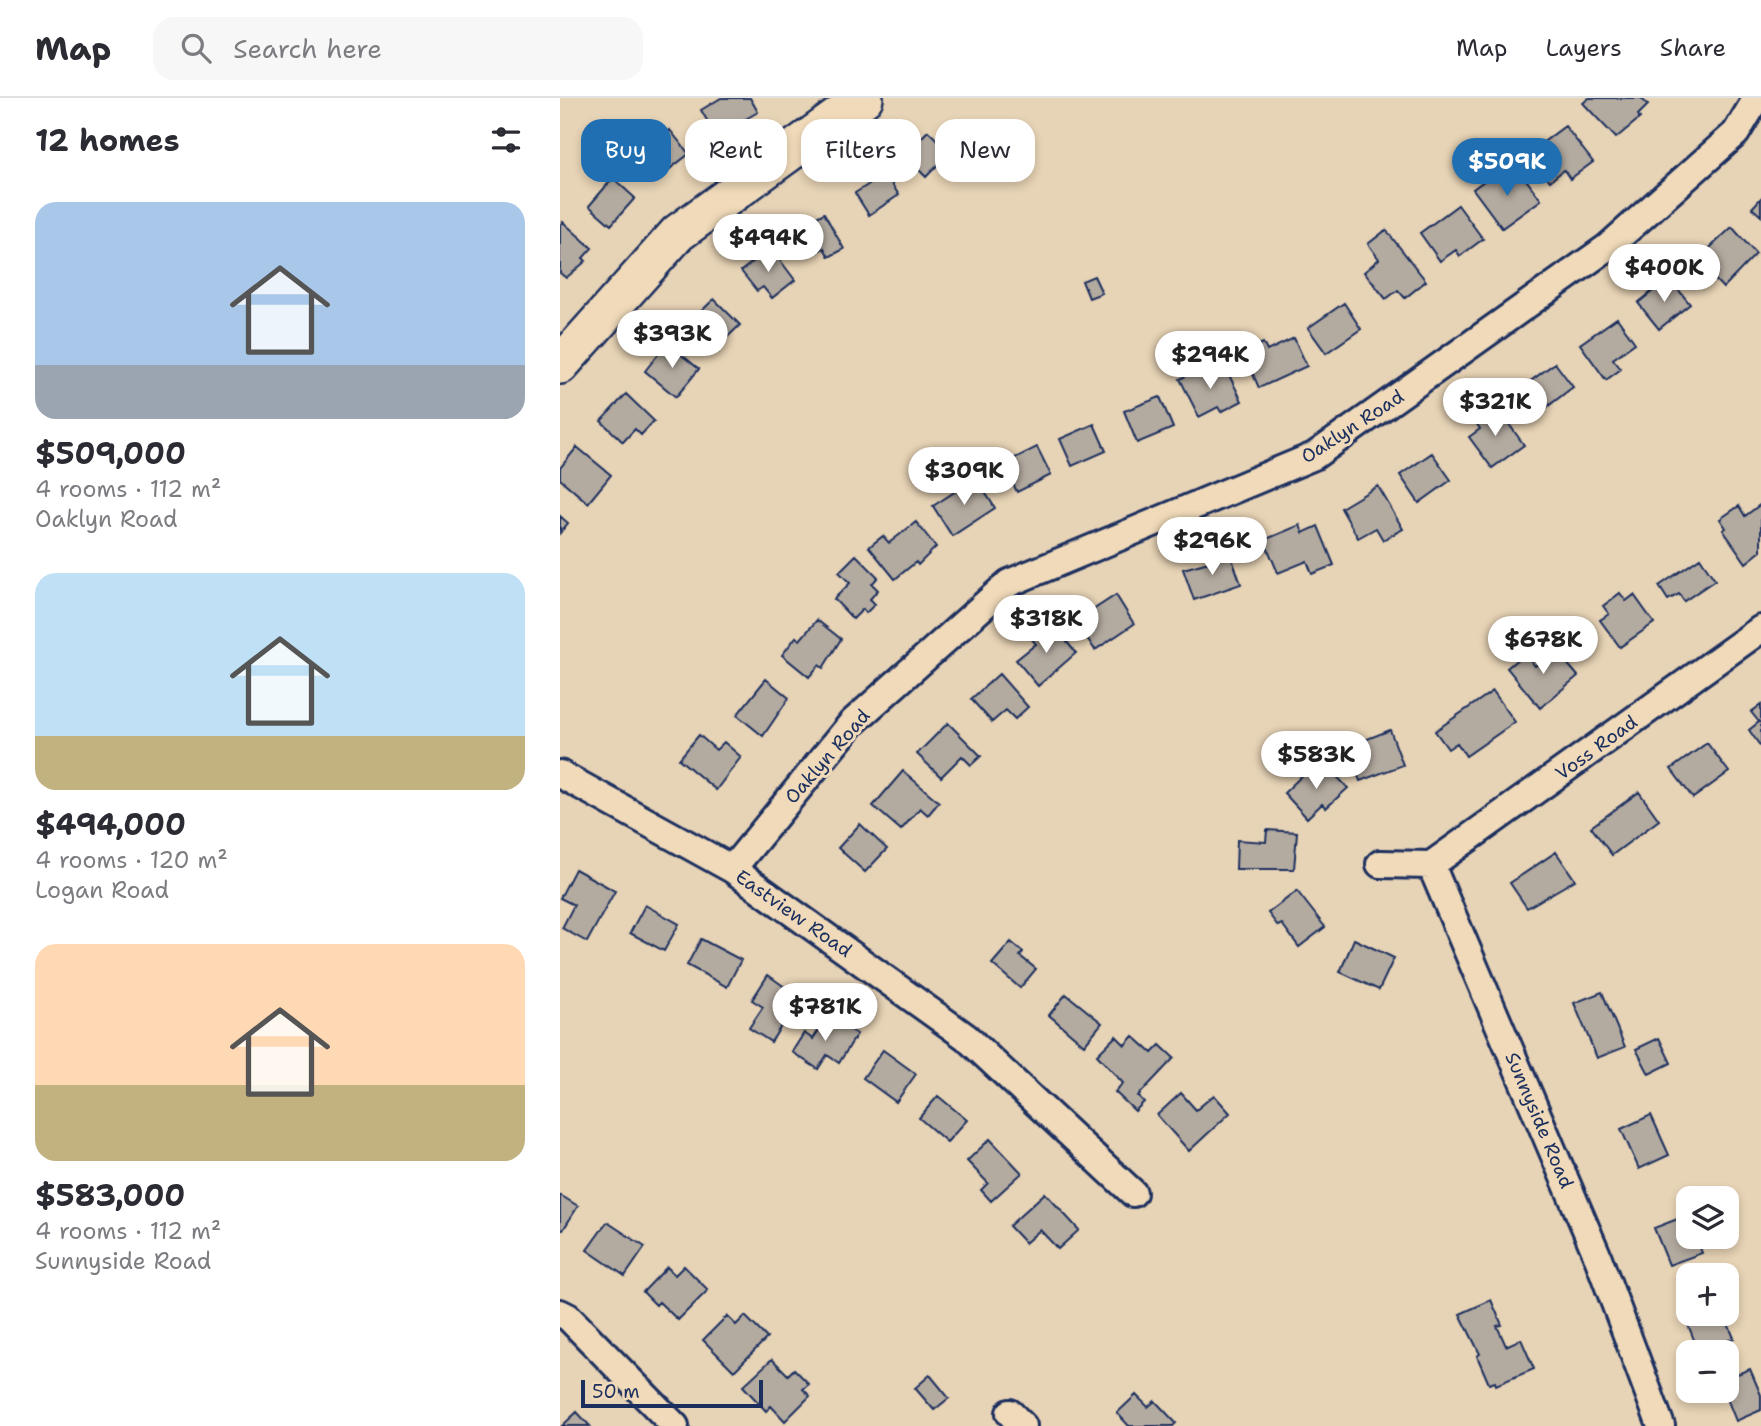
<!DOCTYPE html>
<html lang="en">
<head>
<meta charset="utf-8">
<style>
  :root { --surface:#fff; --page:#f7f7f7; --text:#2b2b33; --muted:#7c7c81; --line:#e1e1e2; --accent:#1f6fb2 }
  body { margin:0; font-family:"Shantell Sans",sans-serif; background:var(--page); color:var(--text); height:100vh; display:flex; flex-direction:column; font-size:26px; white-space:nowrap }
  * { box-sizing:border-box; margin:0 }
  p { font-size:23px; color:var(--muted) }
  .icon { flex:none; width:38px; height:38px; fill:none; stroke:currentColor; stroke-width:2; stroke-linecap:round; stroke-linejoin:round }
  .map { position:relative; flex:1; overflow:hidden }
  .panel { display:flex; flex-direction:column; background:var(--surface); width:560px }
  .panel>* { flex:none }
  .top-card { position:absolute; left:21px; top:21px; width:665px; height:63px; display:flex; gap:14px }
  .tools { position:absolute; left:1116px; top:1088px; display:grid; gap:14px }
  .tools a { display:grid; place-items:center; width:63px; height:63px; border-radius:14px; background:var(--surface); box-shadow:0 4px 10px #0003; font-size:35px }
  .scale { position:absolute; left:21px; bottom:18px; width:182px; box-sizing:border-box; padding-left:7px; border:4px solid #1b2f5e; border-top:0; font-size:19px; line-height:24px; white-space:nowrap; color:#1b2f5e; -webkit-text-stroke:5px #f0dab9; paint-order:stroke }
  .price { position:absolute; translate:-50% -60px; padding:0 16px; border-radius:24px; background:#fff; color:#222; font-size:23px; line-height:46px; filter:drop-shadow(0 2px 4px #0008) }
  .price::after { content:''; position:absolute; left:50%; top:42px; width:21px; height:16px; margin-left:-10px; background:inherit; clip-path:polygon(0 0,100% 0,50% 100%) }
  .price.on { background:var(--accent); color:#fff }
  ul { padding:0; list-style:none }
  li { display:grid; align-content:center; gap:14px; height:371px; padding:0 35px }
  li span { display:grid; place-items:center; height:217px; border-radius:21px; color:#555 }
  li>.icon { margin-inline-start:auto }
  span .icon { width:126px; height:126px; fill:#fffc; stroke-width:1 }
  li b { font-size:30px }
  h2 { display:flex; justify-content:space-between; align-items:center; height:84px; padding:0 35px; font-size:30px }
  .chip { padding:0 24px; border-radius:21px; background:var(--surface); box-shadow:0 4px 10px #0003; font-size:24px; line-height:63px }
  .chip.on { background:var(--accent); color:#fff }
  header { display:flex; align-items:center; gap:42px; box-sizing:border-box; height:98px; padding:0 35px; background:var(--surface); border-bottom:2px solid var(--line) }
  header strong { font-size:33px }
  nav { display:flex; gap:38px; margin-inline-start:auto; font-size:24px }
  .search { width:490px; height:63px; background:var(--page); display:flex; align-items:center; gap:18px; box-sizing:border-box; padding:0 24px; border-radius:21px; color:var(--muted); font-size:26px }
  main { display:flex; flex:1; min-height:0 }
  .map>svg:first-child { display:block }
  .building { fill:#b4aba0; stroke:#1b2f5e; stroke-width:2 }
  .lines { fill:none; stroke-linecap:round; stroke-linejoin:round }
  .street-casing { stroke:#1b2f5e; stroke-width:32 }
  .secondary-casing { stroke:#1b2f5e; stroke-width:42 }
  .street { stroke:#f0dab9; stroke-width:26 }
  .secondary { stroke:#f0dab9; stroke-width:37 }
  .labels { text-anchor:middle; stroke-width:6; stroke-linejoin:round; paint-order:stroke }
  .street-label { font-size:19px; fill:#1b2f5e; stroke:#f0dab9 }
</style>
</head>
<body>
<header>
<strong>Map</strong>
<div class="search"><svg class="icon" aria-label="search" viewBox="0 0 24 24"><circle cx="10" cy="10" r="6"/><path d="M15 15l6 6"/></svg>Search here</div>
<nav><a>Map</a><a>Layers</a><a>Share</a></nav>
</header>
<main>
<section class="panel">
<h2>12 homes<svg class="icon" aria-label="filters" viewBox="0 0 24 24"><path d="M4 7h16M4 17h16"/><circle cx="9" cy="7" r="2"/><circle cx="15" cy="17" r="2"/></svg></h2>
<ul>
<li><span style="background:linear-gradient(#a9c7e8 75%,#9aa5b1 0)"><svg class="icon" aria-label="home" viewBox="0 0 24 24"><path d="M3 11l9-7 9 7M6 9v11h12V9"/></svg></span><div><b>$509,000</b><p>4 rooms · 112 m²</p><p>Oaklyn Road</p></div></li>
<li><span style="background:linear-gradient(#bfe0f5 75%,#c2b280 0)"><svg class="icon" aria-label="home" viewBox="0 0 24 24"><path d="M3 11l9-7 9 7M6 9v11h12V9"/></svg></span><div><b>$494,000</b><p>4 rooms · 120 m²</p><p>Logan Road</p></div></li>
<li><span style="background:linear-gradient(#ffd9b3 65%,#c2b280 0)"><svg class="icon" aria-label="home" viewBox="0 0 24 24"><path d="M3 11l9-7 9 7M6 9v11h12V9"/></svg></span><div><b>$583,000</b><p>4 rooms · 112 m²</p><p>Sunnyside Road</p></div></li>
</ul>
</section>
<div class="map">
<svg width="1201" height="1328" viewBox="0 0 1201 1328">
  <rect width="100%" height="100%" fill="#e7d3b5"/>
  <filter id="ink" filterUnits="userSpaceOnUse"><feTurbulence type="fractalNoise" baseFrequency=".0143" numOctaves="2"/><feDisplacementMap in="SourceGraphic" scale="14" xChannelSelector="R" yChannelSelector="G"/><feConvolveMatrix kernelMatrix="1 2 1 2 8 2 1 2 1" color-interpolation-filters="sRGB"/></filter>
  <g filter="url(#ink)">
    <path class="building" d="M161,0H190L198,14L156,38L141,12Z
      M1029,0H1081L1088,7L1078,17L1080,20L1056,40L1023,5Z
      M1005,28L1033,64L1010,81L1004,72L990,83L969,55Z
      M110,32L129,56L102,77L83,53Z
      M368,33L390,54L366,79L344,57Z
      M936,74L946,87L962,76L981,102L942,130L913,91Z
      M325,76L339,97L309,117L295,95Z
      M53,80L75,100L51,127L29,108Z
      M1201,100V118L1192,110Z
      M898,107L923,141L900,158L896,152L880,163L860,135Z
      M264,115L284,151L269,159L264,150L248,158L234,131Z
      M3,124L32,150L23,160L26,163L6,180L0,175V127Z
      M1172,129L1196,156L1163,190L1137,162Z
      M826,132L866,183L845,200L838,192L826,201L804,174L819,161L808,146Z
      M211,150L235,182L212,200L203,189L197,193L181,173Z
      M534,178L542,195L529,200L522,183Z
      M1109,180L1130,206L1099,231L1078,205Z
      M154,201L180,227L154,252L128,226Z
      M784,205L801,231L766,255L748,230Z
      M1057,220L1075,245L1053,261L1061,271L1046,282L1020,246Z
      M734,240L747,268L699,290L683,254L703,245L707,253Z
      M107,245L139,271L116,299L85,273Z
      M995,265L1013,289L983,312L964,288Z
      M645,268L651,281L667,273L682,303L661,314L658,309L639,319L620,281Z
      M66,296L94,323L81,337L75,331L63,344L41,323Z
      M600,299L613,330L577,345L564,313Z
      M936,308L964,347L932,370L909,339L920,331L915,323Z
      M534,326L546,353L512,368L500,341Z
      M17,349L51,377L28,405L0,381V370Z
      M477,349L491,377L457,394L443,366Z
      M872,355L891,382L859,405L840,377Z
      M416,380L435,410L392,438L373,408Z
      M818,388L843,431L823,442L816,430L798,440L781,410Z
      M1201,406V453L1186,465L1163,432L1166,430L1160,421L1179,408L1185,418Z
      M0,418L8,425L0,435Z
      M356,424L376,449L358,467L356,464L335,481L309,449L323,438L329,445Z
      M740,427L743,435L758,428L774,467L752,476L747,463L718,475L704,442Z
      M296,457L318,479L312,486L318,492L310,501L315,506L306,515L303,511L293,521L274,501L290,485L279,474Z
      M671,458L681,486L634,502L623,471Z
      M1140,460L1155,482L1124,503L1119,496L1108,502L1099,488Z
      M1060,495L1066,503L1074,497L1094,525L1060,549L1040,522L1049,516L1043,508Z
      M556,497L574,526L535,552L516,523Z
      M257,522L281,541L263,570L259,567L249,579L222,557L236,539L240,542Z
      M485,528L493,537L498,533L516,555L478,588L456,562L476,546L471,540Z
      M995,551L1018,578L980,610L947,570L965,555L975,568Z
      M439,576L468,609L455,621L446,612L432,624L411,601Z
      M206,581L229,600L203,638L177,617Z
      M933,593L955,624L906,658L897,645L888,651L875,633Z
      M1201,607V649L1189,632L1199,624L1191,614Z
      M388,625L421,658L411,667L402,658L381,679L357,656Z
      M830,632L843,667L800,683L787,649Z
      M139,637L156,652L164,644L181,659L156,692L119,661Z
      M1147,645L1169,674L1133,700L1111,671Z
      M766,667L788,690L766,710L762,706L747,720L724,695L749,671L755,677Z
      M343,673L379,704L368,717L360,710L341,732L313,708Z
      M1079,694L1099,722L1052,757L1031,729Z
      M300,726L327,751L305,774L278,750Z
      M707,732L737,734L734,771H676L677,742L706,744Z
      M996,754L1015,782L967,810L950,785Z
      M15,771L55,793L27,844L2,830L14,807L0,800Z
      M737,793L765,829L739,849L722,826L718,828L708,815Z
      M85,807L119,826L104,853L70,835Z
      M141,841L181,862L167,889L127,867Z
      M794,841L834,860L819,892L780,874Z
      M451,844L463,854L460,858L476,871L460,890L432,866Z
      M208,877L247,905L233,928L225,922L211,944L189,930L203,909L192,902Z
      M1042,894L1065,949L1037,960L1014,905Z
      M506,896L542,925L524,947L489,917Z
      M268,918L297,936L279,965L267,957L258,971L232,954L244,935L253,941Z
      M556,938L565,947L573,938L592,955L600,947L614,960L578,998L584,1004L575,1013L555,994L563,985L537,957Z
      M1099,940L1111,965L1089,976L1076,951Z
      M323,952L356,976L336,1004L303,980Z
      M621,995L636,1012L654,997L670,1015L629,1053L597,1017Z
      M378,998L407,1022L387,1044L359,1020Z
      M1091,1017L1109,1057L1079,1071L1061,1031Z
      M430,1041L462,1075L431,1103L421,1092L428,1085L407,1063Z
      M485,1095L519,1132L498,1151L480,1132L465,1145L449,1128Z
      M0,1097L18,1108L3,1132L0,1131Z
      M1128,1117L1129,1139H1136L1142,1155L1109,1167L1094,1130Z
      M47,1124L85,1149L65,1178L27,1152Z
      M124,1168L148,1192L118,1222L99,1204L96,1207L83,1194L107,1169L115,1177Z
      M931,1202L942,1227L937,1228L946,1248L961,1241L974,1271L936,1287L935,1284L929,1286L917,1258L920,1256L900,1216Z
      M1129,1203V1216H1164L1174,1240L1139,1254L1120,1207Z
      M167,1218L176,1227L185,1218L207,1240L174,1273L143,1242Z
      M212,1261L228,1277L234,1271L249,1286L243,1291L250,1298L225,1323L211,1308L206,1313L183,1288Z
      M1190,1271L1201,1297V1312L1176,1323L1164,1293H1167V1280Z
      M370,1277L389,1300L374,1312L355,1290Z
      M576,1297L588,1309L595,1303L616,1325L613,1328H569L557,1315Z
      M17,1314L30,1328H2Z"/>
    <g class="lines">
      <defs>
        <path id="street" d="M0,676L172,771L406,939L573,1095
          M820,766L871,767
          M871,767L1037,1157L1101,1328
          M871,767L1201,531
          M172,771L292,625L449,485L754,358L1048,149L1176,35L1197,0
          M0,1215L8,1219L115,1328
          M450,1315L463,1328"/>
        <path id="secondary" d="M0,267L118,135L304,0"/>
      </defs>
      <use href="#street" class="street-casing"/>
      <use href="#secondary" class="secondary-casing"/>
      <use href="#street" class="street"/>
      <use href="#secondary" class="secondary"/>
    </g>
  </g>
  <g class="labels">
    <g class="street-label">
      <text transform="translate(792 328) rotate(-33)" y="7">Oaklyn Road</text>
      <text transform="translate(1036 649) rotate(-36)" y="7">Voss Road</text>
      <text transform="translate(267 658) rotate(-49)" y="7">Oaklyn Road</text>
      <text transform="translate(234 815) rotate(35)" y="7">Eastview Road</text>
      <text transform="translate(980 1022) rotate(67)" y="7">Sunnyside Road</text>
    </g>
  </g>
</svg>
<div class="tools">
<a><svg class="icon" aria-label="layers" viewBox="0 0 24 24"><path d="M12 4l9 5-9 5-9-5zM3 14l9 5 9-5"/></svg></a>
<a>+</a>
<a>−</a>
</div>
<div class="scale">50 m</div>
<b class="price on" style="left:947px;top:100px">$509K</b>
<b class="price" style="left:208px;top:176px">$494K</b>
<b class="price" style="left:1104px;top:206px">$400K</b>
<b class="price" style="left:112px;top:272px">$393K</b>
<b class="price" style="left:650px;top:293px">$294K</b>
<b class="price" style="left:935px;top:340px">$321K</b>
<b class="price" style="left:404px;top:409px">$309K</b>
<b class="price" style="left:652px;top:479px">$296K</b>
<b class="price" style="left:486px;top:557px">$318K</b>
<b class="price" style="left:983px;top:578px">$678K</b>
<b class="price" style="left:756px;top:693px">$583K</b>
<b class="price" style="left:265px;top:945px">$781K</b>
<div class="top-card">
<a class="chip on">Buy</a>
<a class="chip">Rent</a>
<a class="chip">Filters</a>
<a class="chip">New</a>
</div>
</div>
</main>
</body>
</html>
